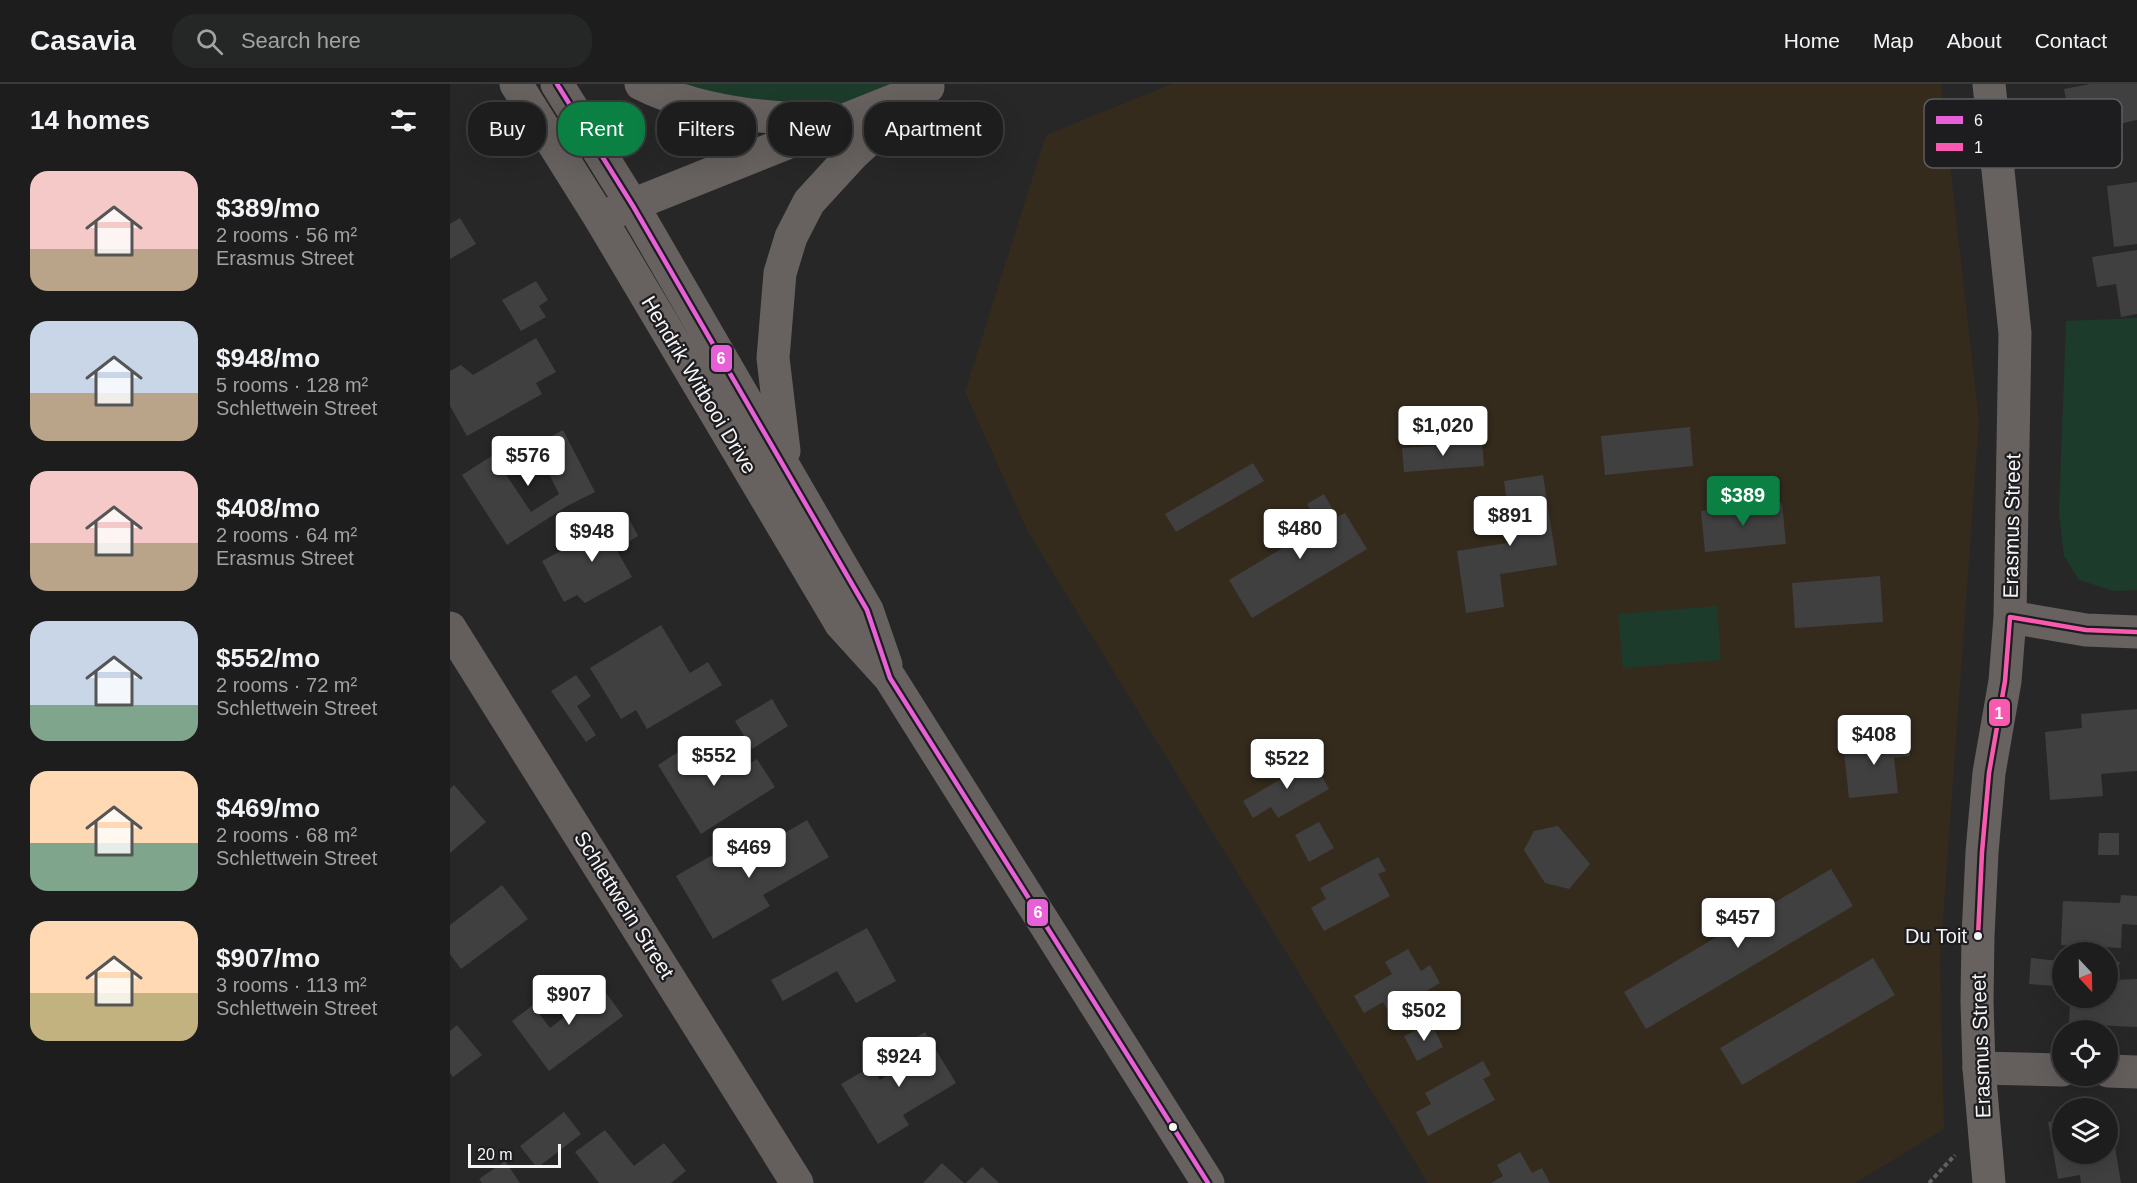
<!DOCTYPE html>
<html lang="en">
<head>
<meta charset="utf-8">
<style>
  :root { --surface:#1d1d1d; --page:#252626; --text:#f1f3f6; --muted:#a0a2a4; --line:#3b3b3b; --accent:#0b8043 }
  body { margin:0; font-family:Arial,sans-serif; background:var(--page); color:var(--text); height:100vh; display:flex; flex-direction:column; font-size:22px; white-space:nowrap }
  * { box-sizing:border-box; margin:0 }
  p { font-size:20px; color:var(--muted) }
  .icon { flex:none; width:33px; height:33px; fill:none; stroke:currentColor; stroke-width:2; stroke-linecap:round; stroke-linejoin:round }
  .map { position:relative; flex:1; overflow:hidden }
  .panel { display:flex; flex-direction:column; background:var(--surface); width:450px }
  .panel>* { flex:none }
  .guide { position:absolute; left:18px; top:18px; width:570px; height:54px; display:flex; gap:12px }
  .needle { width:39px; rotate:158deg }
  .buttons { position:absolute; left:1602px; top:858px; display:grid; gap:12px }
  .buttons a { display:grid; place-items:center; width:66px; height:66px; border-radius:50%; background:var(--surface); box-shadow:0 6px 24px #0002,0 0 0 2px var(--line); font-size:30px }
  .scale { position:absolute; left:18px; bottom:15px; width:93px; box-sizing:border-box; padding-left:6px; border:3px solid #f5f4f6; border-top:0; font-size:16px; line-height:21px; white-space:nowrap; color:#f5f4f6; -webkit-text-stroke:4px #1d1c1f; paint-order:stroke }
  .price { position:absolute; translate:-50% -51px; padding:0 14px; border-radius:6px; background:#fff; color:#222; font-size:20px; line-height:39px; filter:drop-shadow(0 2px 3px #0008) }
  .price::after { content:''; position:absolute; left:50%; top:36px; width:18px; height:14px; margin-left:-9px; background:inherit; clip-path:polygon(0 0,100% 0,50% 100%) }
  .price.current { background:var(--accent); color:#fff }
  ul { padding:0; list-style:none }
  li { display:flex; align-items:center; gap:18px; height:150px; padding:0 30px }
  li span { display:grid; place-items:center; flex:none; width:168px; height:120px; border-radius:18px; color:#555 }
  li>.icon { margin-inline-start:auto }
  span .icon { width:72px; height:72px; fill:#fffc; stroke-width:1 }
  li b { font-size:26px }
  h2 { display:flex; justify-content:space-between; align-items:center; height:72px; padding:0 30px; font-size:26px }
  .pill { padding:0 21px; border-radius:24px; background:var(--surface); box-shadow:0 6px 24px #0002,0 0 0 2px var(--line); font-size:21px; line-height:54px }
  .pill.current { background:var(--accent); color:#fff }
  header { display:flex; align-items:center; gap:36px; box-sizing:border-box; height:84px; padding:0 30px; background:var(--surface); border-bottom:2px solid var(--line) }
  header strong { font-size:28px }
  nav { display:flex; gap:33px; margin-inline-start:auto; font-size:21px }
  .search { width:420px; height:54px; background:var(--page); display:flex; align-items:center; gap:15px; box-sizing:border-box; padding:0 21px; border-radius:24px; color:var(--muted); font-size:22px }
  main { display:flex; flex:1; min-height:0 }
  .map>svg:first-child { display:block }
  .education { fill:#342b1d }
  .green { fill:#1d3b2b }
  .building { fill:#404040 }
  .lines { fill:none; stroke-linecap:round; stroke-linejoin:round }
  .path { stroke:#636160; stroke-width:4; stroke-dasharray:4.5 3; stroke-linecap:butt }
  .street { stroke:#645e5d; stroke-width:33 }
  .secondary { stroke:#67625f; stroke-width:33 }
  .bus-1-casing { stroke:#1d1c1f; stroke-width:9 }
  .bus-2-casing { stroke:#1d1c1f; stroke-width:9 }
  .bus-1 { stroke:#e860d7; stroke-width:4.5 }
  .bus-2 { stroke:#f75aaf; stroke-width:4.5 }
  .bus-dot { fill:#f5f4f6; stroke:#1d1c1f; stroke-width:2 }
  .labels { text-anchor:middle; stroke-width:4.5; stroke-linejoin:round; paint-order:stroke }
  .bus-label { font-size:20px; fill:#f5f4f6; stroke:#1d1c1f; text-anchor:end }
  .street-label { font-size:21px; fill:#f5f4f6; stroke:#1d1c1f }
  .key { fill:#1d1c1f; stroke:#5e5d60; stroke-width:1.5 }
  .key-label { font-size:16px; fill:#f5f4f6 }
  .line-badge { stroke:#1d1c1f; stroke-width:2 }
  .badge-label { font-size:16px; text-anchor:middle; font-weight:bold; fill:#fff }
</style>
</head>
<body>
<header>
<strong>Casavia</strong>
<div class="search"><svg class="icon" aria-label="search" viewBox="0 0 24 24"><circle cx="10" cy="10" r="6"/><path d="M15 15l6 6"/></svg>Search here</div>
<nav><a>Home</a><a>Map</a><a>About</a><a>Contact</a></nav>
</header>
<main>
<section class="panel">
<h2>14 homes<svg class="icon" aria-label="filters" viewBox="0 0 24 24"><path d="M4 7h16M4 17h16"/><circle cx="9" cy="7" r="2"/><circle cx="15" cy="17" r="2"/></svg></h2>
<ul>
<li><span style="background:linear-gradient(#f6c9c9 65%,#b9a48a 0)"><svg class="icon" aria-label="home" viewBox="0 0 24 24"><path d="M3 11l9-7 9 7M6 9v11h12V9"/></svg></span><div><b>$389/mo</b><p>2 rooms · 56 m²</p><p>Erasmus Street</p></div></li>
<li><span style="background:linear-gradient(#c9d6e8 60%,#b9a48a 0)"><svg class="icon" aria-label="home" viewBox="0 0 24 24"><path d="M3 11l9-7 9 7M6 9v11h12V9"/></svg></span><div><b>$948/mo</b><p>5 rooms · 128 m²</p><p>Schlettwein Street</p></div></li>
<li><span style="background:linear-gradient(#f6c9c9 60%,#b9a48a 0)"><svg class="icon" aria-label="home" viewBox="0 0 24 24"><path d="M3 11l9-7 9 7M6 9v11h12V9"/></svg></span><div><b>$408/mo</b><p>2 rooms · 64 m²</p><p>Erasmus Street</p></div></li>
<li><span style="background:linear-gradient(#c9d6e8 70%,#7fa58c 0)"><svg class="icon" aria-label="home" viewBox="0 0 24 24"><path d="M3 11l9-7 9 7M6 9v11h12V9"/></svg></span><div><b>$552/mo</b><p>2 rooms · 72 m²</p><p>Schlettwein Street</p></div></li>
<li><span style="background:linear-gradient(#ffd9b3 60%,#7fa58c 0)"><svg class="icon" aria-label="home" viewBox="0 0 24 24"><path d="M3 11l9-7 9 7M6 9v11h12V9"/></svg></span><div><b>$469/mo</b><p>2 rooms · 68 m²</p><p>Schlettwein Street</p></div></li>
<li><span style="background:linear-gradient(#ffd9b3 60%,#c2b280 0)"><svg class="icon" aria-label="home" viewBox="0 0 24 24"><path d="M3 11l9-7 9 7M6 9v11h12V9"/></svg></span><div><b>$907/mo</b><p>3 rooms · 113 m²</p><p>Schlettwein Street</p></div></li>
</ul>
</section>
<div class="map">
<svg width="1687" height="1099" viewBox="0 0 1687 1099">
  <rect width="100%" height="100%" fill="#272727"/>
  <path class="education" d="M722,0H1491L1529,337L1490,877L1494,1045L1405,1099H978L578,448L515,308L596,51Z"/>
  <path class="green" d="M191,0H483L394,36Z
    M1687,234V506L1664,507L1629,496L1614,472L1609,430L1616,237Z
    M1267,522L1271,576L1173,584L1168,530Z"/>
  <path class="building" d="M1640,0H1687V36L1665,41L1663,32L1621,40L1614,5Z
    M1687,98V160L1664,163L1657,102Z
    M10,134L26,160L0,175V140Z
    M1687,166V230L1671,233L1666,200L1647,203L1642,173Z
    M86,197L98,216L89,222L96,233L71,247L52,216Z
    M86,254L106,288L86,299L92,310L17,352L0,322V287L11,281L23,291Z
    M1240,343L1243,382L1155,391L1151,352Z
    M113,346L145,408L117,422L57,461L12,391L54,364L66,382L55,389L81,428L109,410L85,361Z
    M1032,358L1034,382L954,388L952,364Z
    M803,379L814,397L726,448L715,430Z
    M1093,391L1107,481L1050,490L1054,523L1016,529L1007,467L1063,458L1054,397Z
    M874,410L887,433L895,429L917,465L802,534L779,496L869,442L857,420Z
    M1332,419L1336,460L1255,468L1251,427Z
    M177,431L188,452L166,465L182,493L135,519L127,511L114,518L92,477Z
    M1430,492L1433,538L1345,544L1342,499Z
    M211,541L240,589L258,578L272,601L197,645L186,626L171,635L140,584Z
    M126,591L141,612L127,622L146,651L136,658L101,607Z
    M322,615L338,642L302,665L285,637Z
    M1687,625V687L1651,690L1653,712L1600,716L1595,648L1632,644L1631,630Z
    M1458,652L1460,672L1444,674L1448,709L1399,714L1393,659Z
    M239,661L258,691L285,675L291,685L307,675L325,703L251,750L208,681Z
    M847,671L860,692L869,687L879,705L828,734L821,723L803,734L793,717L831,695L824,684Z
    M4,701L36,738L0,769V705Z
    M357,736L379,773L313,811L320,822L263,855L226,792L266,769L275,784Z
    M869,738L884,764L859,778L845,751Z
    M1108,742L1140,780L1119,805L1095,799L1074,766L1084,747Z
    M1649,749H1669V771H1648Z
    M928,773L936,787L928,790L940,812L874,847L861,824L876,815L870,804Z
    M1381,785L1403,822L1196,945L1174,908Z
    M52,801L78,835L11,885L0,870V841Z
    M1671,811L1687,812V841L1672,840L1671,864L1611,861L1613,817L1670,819Z
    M417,844L446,897L406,919L387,887L333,917L321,896Z
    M958,865L971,887L980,881L990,899L939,929L933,918L914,929L904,912L942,890L935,878Z
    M1423,874L1445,911L1292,1001L1270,964Z
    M1581,874L1608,877L1605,902L1579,900Z
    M1658,878H1670L1664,896L1687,895V943L1619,940L1620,914H1658Z
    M145,894L173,932L99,987L62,937L83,921L100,944L133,919L125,909Z
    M981,939L993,963L967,977L954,952Z
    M7,941L32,971L3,993L0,989V947Z
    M475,948L506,999L453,1031L459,1041L428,1060L391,1000L422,982L430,996L451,983L442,968Z
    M1033,977L1041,991L1033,995L1045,1016L978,1052L966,1028L981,1020L975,1009Z
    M114,1028L131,1050L87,1084L70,1062Z
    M1612,1035V1070H1658V1061L1665,1063L1671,1099H1631L1630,1091L1608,1095L1598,1038Z
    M155,1046L184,1082L214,1059L236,1087L221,1099H149L125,1068Z
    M1070,1068L1082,1089L1092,1084L1100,1099H1041L1053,1092L1047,1081Z
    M55,1077L70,1099H32L29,1095Z
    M492,1079L514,1099H473Z
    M532,1083L549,1099H516Z"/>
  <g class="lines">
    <path class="path" d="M1479,1099L1505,1071"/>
    <path class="street" d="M0,544L347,1099
      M1529,984L1612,986
      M1658,987L1687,988"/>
    <path class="secondary" d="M66,0L150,134L391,540L440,594L758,1099
      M107,0L183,122L417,526L436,581
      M191,0C250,29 318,35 382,36
      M162,129L457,11
      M334,367L323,274L330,189L341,153L359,118L403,70L478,3
      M1560,533L1636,546L1687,548
      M1539,1099L1529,984L1527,917L1528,852L1532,768L1539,689L1555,597L1560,533L1565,249L1539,0"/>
    <defs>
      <path id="bus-1" d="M107,0L183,122L417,526L440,594L758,1099"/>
      <path id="bus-2" d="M1528,852L1532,768L1539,689L1555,597L1560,533L1636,546L1687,548"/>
    </defs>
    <use href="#bus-1" class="bus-1-casing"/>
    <use href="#bus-2" class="bus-2-casing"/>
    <use href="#bus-1" class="bus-1"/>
    <use href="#bus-2" class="bus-2"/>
  </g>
  <g class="bus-dot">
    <circle cx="1528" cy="852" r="5"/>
    <circle cx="723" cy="1043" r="5"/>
  </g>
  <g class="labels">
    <g class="bus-label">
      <text x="1517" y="859">Du Toit</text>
    </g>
    <g class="street-label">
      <text transform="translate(249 301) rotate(59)" y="7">Hendrik Witbooi Drive</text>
      <text transform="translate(1562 442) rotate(-89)" y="7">Erasmus Street</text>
      <text transform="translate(174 821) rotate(58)" y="7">Schlettwein Street</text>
      <text transform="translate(1531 962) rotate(-92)" y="7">Erasmus Street</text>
    </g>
  </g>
  <rect x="1474" y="15" width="198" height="69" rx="9" class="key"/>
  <rect x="1486" y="32" width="27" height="8" fill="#e860d7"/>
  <rect x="1486" y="59" width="27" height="8" fill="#f75aaf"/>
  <g class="key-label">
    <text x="1524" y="42">6</text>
    <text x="1524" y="69">1</text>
  </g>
  <g class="line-badge">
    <rect x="260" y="260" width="23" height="29" rx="6" fill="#e860d7"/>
    <rect x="1538" y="614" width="23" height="29" rx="6" fill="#f75aaf"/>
    <rect x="576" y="814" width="23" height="29" rx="6" fill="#e860d7"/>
  </g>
  <g class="badge-label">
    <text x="271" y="280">6</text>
    <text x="1549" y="635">1</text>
    <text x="588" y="834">6</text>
  </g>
</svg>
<div class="buttons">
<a><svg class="needle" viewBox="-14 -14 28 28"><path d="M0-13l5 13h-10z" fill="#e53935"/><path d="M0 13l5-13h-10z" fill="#a0a2a4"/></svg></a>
<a><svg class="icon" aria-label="locate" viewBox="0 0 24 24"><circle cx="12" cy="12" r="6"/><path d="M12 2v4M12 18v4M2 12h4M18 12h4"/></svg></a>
<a><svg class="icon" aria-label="layers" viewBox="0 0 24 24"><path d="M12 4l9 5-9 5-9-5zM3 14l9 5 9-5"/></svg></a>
</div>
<div class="scale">20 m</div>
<b class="price" style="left:993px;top:373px">$1,020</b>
<b class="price" style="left:78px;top:403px">$576</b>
<b class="price current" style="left:1293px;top:443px">$389</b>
<b class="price" style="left:1060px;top:463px">$891</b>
<b class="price" style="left:850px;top:476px">$480</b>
<b class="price" style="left:142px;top:479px">$948</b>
<b class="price" style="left:1424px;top:682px">$408</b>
<b class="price" style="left:264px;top:703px">$552</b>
<b class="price" style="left:837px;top:706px">$522</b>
<b class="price" style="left:299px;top:795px">$469</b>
<b class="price" style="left:1288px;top:865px">$457</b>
<b class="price" style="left:119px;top:942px">$907</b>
<b class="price" style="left:974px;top:958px">$502</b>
<b class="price" style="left:449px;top:1004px">$924</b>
<div class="guide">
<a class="pill">Buy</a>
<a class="pill current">Rent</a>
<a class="pill">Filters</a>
<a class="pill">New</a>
<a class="pill">Apartment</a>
</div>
</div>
</main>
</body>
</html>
